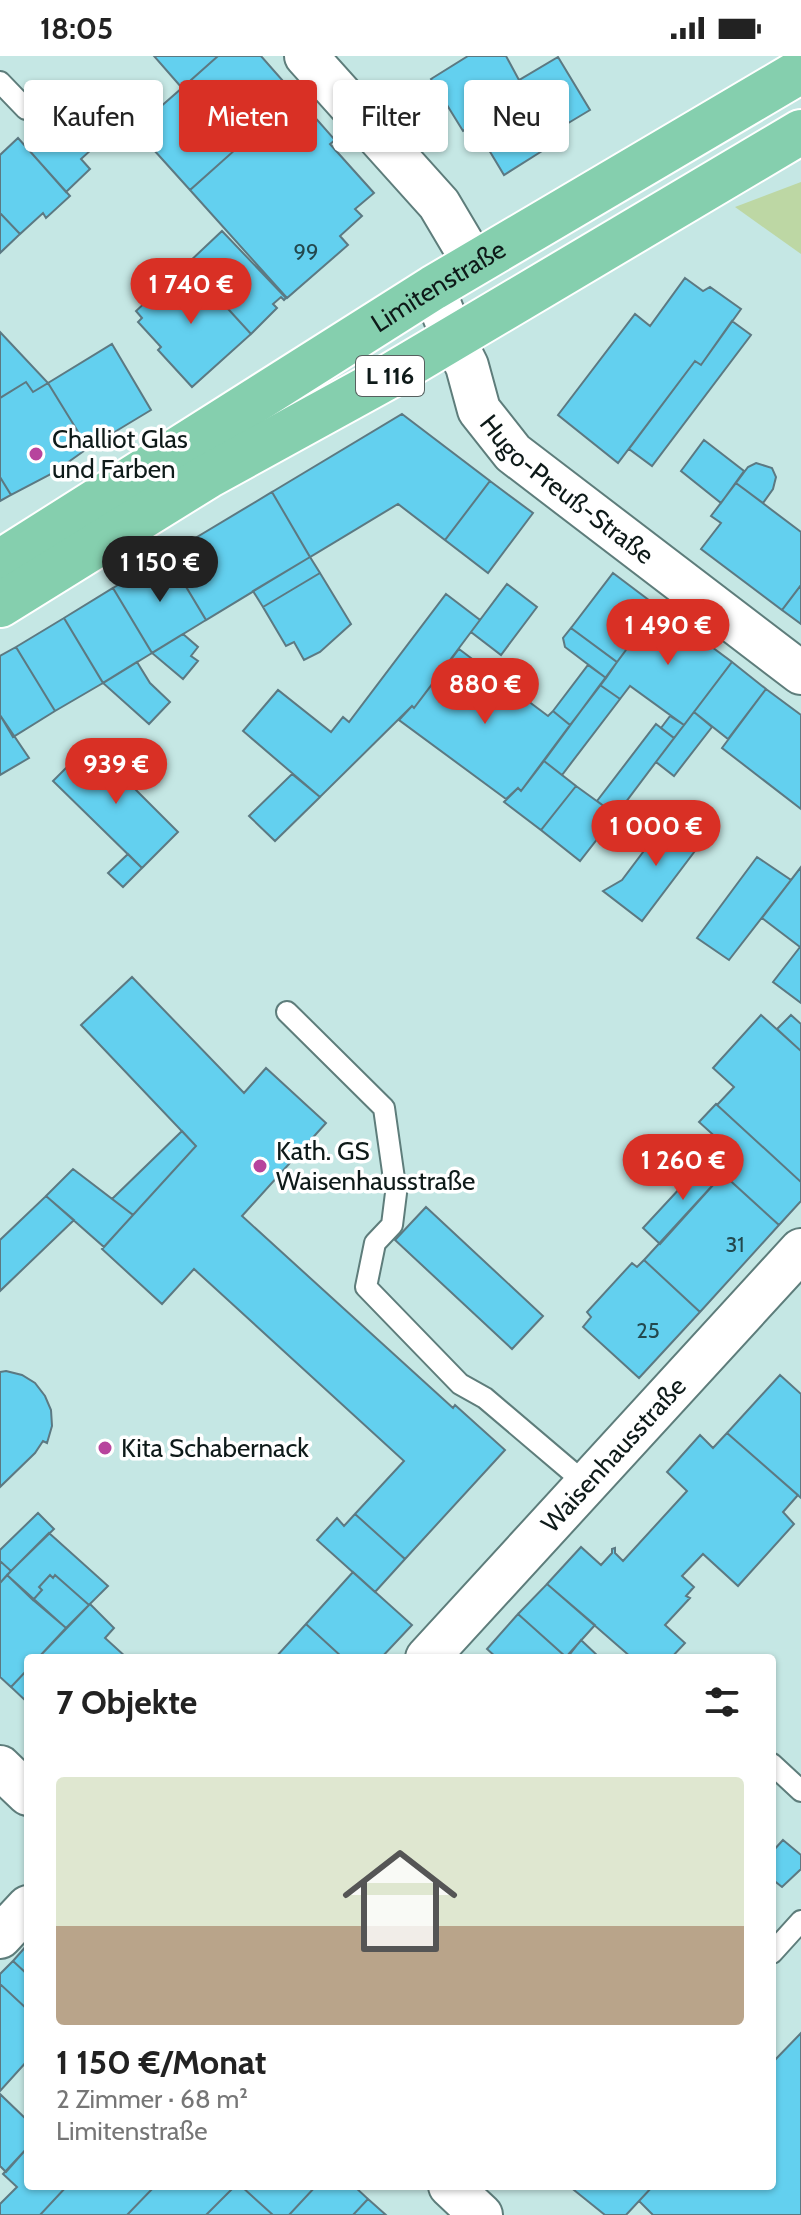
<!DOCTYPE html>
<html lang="de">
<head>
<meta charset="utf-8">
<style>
  :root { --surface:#fff; --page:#f6f6f6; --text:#222; --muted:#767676; --line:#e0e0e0; --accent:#d93025 }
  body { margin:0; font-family:Cabin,sans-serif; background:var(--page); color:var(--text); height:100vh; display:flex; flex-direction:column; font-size:30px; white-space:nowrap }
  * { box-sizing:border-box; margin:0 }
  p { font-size:26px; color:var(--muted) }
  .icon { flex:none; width:44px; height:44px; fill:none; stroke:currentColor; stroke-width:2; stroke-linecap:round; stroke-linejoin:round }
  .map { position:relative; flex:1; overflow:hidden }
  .drawer { position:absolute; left:24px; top:1598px; width:752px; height:536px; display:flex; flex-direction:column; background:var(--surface); border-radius:8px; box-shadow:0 2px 6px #0004 }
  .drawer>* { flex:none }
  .hud { position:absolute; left:24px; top:24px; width:754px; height:72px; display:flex; gap:16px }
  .price { position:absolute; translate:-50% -68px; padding:0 18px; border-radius:28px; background:var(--accent); color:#fff; font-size:26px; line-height:52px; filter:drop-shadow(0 2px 4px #0008) }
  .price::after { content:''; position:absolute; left:50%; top:48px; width:24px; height:18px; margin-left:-12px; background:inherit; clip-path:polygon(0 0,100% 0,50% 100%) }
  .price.selected { background:#222; color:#fff }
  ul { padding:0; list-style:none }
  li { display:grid; align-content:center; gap:16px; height:424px; padding:0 32px }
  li+li { border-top:2px solid var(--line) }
  li span { display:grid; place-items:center; height:248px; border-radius:8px; color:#555 }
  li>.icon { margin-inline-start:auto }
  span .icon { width:144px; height:144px; fill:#fffc; stroke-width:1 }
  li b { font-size:34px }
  h2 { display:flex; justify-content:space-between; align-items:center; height:96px; padding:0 32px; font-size:34px }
  .tag { padding:0 28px; border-radius:8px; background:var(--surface); box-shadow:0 2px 6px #0004; font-size:28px; line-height:72px }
  .tag.selected { background:var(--accent); color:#fff }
  .status { display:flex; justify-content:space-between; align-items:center; height:56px; padding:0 40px; background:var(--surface); direction:ltr }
  .status svg { height:22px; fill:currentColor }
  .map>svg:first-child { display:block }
  .green { fill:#bdd7a4 }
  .building { fill:#63d0ef; stroke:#5c7982; stroke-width:2 }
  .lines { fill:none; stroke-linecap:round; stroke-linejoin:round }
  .service-casing { stroke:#5e7d7b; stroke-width:24 }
  .minor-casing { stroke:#5e7d7b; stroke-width:46 }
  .primary-casing { stroke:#fff; stroke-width:48 }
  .service { stroke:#fff; stroke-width:20 }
  .minor { stroke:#fff; stroke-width:42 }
  .primary { stroke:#85cfae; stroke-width:44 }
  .poi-dot { fill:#b7449d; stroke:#fff; stroke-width:3 }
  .labels { text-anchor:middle; stroke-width:7; stroke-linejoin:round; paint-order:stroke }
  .number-label { font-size:22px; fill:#23484e }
  .shield { fill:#fff; stroke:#565f5e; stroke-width:2 }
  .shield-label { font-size:24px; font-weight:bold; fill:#0e1a19 }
  .street-label { font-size:26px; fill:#0e1a19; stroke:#fff }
  .poi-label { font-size:26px; fill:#0e1a19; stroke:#fff; text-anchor:start }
</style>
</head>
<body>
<div class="status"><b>18:05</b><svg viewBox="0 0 49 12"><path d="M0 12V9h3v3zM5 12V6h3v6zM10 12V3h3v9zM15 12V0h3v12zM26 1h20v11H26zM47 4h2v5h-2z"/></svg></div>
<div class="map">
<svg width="801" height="2159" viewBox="0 0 801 2159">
  <rect width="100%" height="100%" fill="#c5e7e4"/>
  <path class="green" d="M801,126V198L735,151Z"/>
  <path class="building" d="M154,0H218L182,32Z
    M218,0H261L335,84L330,88L374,137L355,153L362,160L340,180L348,189L287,242L190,134L236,93L182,32Z
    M468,0H506L519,24L558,1L590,54L545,81L550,90L504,119L474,69L463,75L431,23Z
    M182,32L236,93L190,134L135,73Z
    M65,39L104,82L81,103L90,113L66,136L28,93L46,76L36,66Z
    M18,82L70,140L46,162L43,157L20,178L0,157V99Z
    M0,157L20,178L0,197Z
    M222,175L286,242L284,244L281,241L273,248L277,252L251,278L187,208Z
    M187,208L251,278L192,331L158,294L161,291L138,266L142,262L136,255Z
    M685,222L703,235L710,231L741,253L701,309L695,305L618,407L558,359L635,258L650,270Z
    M732,265L751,279L652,410L629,393L695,305L701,309Z
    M0,276L48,327L33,336L26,326L0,342Z
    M112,288L151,354L88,392L48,327Z
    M26,326L33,336L48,327L88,392L53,417L11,439L0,421V342Z
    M402,358L490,425L445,484L398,448L310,501L272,436Z
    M704,384L744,415L721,447L681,415Z
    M756,407L772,412L776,421L773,433L763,447L736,427L748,411Z
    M0,421L11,439L0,445Z
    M490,425L533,457L488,517L445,484Z
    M736,427L801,476V529L782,554L701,493L721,467L711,460Z
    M272,436L310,501L206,564L167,499Z
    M167,499L206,564L152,597L113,532Z
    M310,501L320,517L263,551L253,535Z
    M320,517L351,568L320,596L304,604L294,586L286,590L263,551Z
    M613,517L658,551L617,606L571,572Z
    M507,528L537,551L501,599L471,576Z
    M801,529V568L782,554Z
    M113,532L152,597L103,627L64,562Z
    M446,538L480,564L414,652L412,650L320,741L243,675L278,634L331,676L343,661L349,666Z
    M658,551L732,606L684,669L630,630L620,643L600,629Z
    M64,562L103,627L55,655L16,591Z
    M571,572L617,606L606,622L565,591L563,582Z
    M183,578L198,591L191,600L198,605L183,623L152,597Z
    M16,591L55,655L13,681L0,659V600Z
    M459,593L548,660L553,655L570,669L521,735L518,732L506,743L399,664L412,650L414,652Z
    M137,606L150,627L170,646L149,668L103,627Z
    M732,606L766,633L728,683L694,656Z
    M588,609L606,622L570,669L553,655Z
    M600,629L620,643L562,719L544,705Z
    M766,633L801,659V753L722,692Z
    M694,656L712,671L674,720L656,706Z
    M0,659L29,702L0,719Z
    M670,660L684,669L674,682L661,672Z
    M656,668L674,682L616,759L597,745Z
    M90,688L178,776L142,812L53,725Z
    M544,705L576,730L541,774L504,746L518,732L521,735Z
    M292,718L320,741L275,785L249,760Z
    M576,730L616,759L580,805L541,774Z
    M671,759L704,783L642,865L603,835L622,824Z
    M128,798L142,812L123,831L108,817Z
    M757,801L791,824L729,904L697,882Z
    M801,811V947L773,926L800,891L762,862Z
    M132,921L244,1037L266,1012L326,1067L242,1160L453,1352L455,1349L505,1394L405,1503L355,1458L404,1405L194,1213L162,1248L102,1193L196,1090L81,969Z
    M761,959L801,995V1126L717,1049L734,1031L713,1012Z
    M791,959L801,968V995L777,973Z
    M716,1048L801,1126V1145L779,1169L725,1120L741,1104L699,1066Z
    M182,1075L196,1090L133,1159L112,1143Z
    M722,1087L741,1104L725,1120L707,1103Z
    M707,1103L723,1118L660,1188L643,1172Z
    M73,1113L133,1159L104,1191L46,1140Z
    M723,1118L779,1169L700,1256L644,1204Z
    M46,1140L74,1164L0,1235V1184Z
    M426,1151L543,1260L512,1293L395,1184Z
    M644,1204L700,1256L639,1322L583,1271L591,1261L587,1256L632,1207L637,1211Z
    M6,1315L22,1319L35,1327L45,1340L51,1354L52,1370L47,1387L43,1385L35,1397L0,1431V1316Z
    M780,1319L801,1338V1442L727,1377Z
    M727,1377L798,1439L783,1456L794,1468L738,1530L703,1498L682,1520L694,1531L686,1540L690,1542L665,1569L685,1587L671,1602H632L547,1528L581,1491L601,1509L612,1497V1493L615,1492V1497L623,1505L687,1435L667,1416L700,1379L713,1392Z
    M38,1457L54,1473L11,1515L0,1505V1494Z
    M355,1458L405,1503L375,1536L317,1484L337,1462L344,1470Z
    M49,1477L108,1530L89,1549L55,1519L53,1522L50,1519L39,1531L42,1534L33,1544L7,1519Z
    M0,1505L11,1515L0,1527Z
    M353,1516L412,1569L381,1602H343L306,1568Z
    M7,1519L66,1572L38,1602H28V1613L11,1631L0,1621V1527Z
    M50,1519L53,1522L55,1519L89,1549L66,1572L33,1544L42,1534L39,1531Z
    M547,1528L595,1569L566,1601L518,1558Z
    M90,1548L114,1572L105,1582L127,1602H38Z
    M518,1558L566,1601L567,1602H497L487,1593Z
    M306,1568L343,1602H275Z
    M581,1584L600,1602H567Z
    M28,1613V1647L11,1631Z
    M783,1784L801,1799V1813L782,1831L772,1823V1796Z
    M28,1888V1919L13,1905Z
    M13,1905L28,1919V1954L0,1928V1918Z
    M0,1928L28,1954V2004L0,2035Z
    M801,1977V2159H653L639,2145L653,2130H772V2007Z
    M0,2038L28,2065V2091L6,2116L0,2110Z
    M28,2091V2130H67L40,2159H0V2148L17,2131L3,2118Z
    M67,2130H155L127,2159H40Z
    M155,2130H235L206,2159H127Z
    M235,2130H241L273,2159H206Z
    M241,2130H316L289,2159H273Z
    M316,2130H354L368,2143L353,2159H289Z
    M569,2130H653L626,2159H605Z
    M368,2143L386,2159H353Z"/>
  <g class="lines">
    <defs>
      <path id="service" d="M0,26L26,53
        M287,956L384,1052L396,1137L392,1169L375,1187L366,1231L460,1328L485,1342L585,1427
        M772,1708L801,1735
        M772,1897L801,1865"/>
      <g id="minor">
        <path d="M306,0L439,148L474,207"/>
        <path id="s1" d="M433,232L453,282L467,310L479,354L513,397L801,617"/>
        <path id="s2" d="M427,1602L801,1194"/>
        <path d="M0,1711L28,1738"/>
        <path d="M0,1881L28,1851"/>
        <path d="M450,2130L481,2159"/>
      </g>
      <g id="primary">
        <path id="s3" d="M0,506L433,232L801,15"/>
        <path d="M0,549L208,420L388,321L801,76"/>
      </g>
    </defs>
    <use href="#service" class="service-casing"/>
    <use href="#minor" class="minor-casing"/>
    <use href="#primary" class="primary-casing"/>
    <use href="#service" class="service"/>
    <use href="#minor" class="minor"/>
    <use href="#primary" class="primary"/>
  </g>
  <g class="poi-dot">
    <circle cx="36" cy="398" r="8"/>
    <circle cx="260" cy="1110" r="8"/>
    <circle cx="105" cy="1392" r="8"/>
  </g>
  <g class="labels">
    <g class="number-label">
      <text x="306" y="203">99</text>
      <text x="735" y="1196">31</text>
      <text x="648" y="1282">25</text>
    </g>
    <rect class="shield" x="356" y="300" width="68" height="40" rx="6"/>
    <g class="shield-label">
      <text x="390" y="328">L 116</text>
    </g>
    <g class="street-label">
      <text dy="9" stroke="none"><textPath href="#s3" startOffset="518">Limitenstraße</textPath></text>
      <text dy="9" stroke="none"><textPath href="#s1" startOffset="250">Hugo-Preuß-Straße</textPath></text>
      <text dy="9" stroke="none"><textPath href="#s2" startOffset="276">Waisenhausstraße</textPath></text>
    </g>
    <g class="poi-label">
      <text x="52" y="392">Challiot Glas<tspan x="52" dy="30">und Farben</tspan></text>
      <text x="276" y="1104">Kath. GS<tspan x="276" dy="30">Waisenhausstraße</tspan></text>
      <text x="121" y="1401">Kita Schabernack</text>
    </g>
  </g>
</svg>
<b class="price" style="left:191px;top:270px">1 740 €</b>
<b class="price selected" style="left:160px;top:548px">1 150 €</b>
<b class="price" style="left:668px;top:611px">1 490 €</b>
<b class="price" style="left:485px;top:670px">880 €</b>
<b class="price" style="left:116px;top:750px">939 €</b>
<b class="price" style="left:656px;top:812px">1 000 €</b>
<b class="price" style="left:683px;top:1146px">1 260 €</b>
<div class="hud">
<a class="tag">Kaufen</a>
<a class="tag selected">Mieten</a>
<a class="tag">Filter</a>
<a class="tag">Neu</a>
</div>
<section class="drawer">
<h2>7 Objekte<svg class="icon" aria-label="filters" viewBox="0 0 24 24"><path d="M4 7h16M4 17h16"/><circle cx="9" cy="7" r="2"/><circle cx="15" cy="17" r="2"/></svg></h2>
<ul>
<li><span style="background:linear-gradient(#dfe7d0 60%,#b9a48a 0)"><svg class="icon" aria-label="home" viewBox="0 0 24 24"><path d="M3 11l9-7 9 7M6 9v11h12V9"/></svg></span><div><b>1 150 €/Monat</b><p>2 Zimmer · 68 m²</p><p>Limitenstraße</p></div></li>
</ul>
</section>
</div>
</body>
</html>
